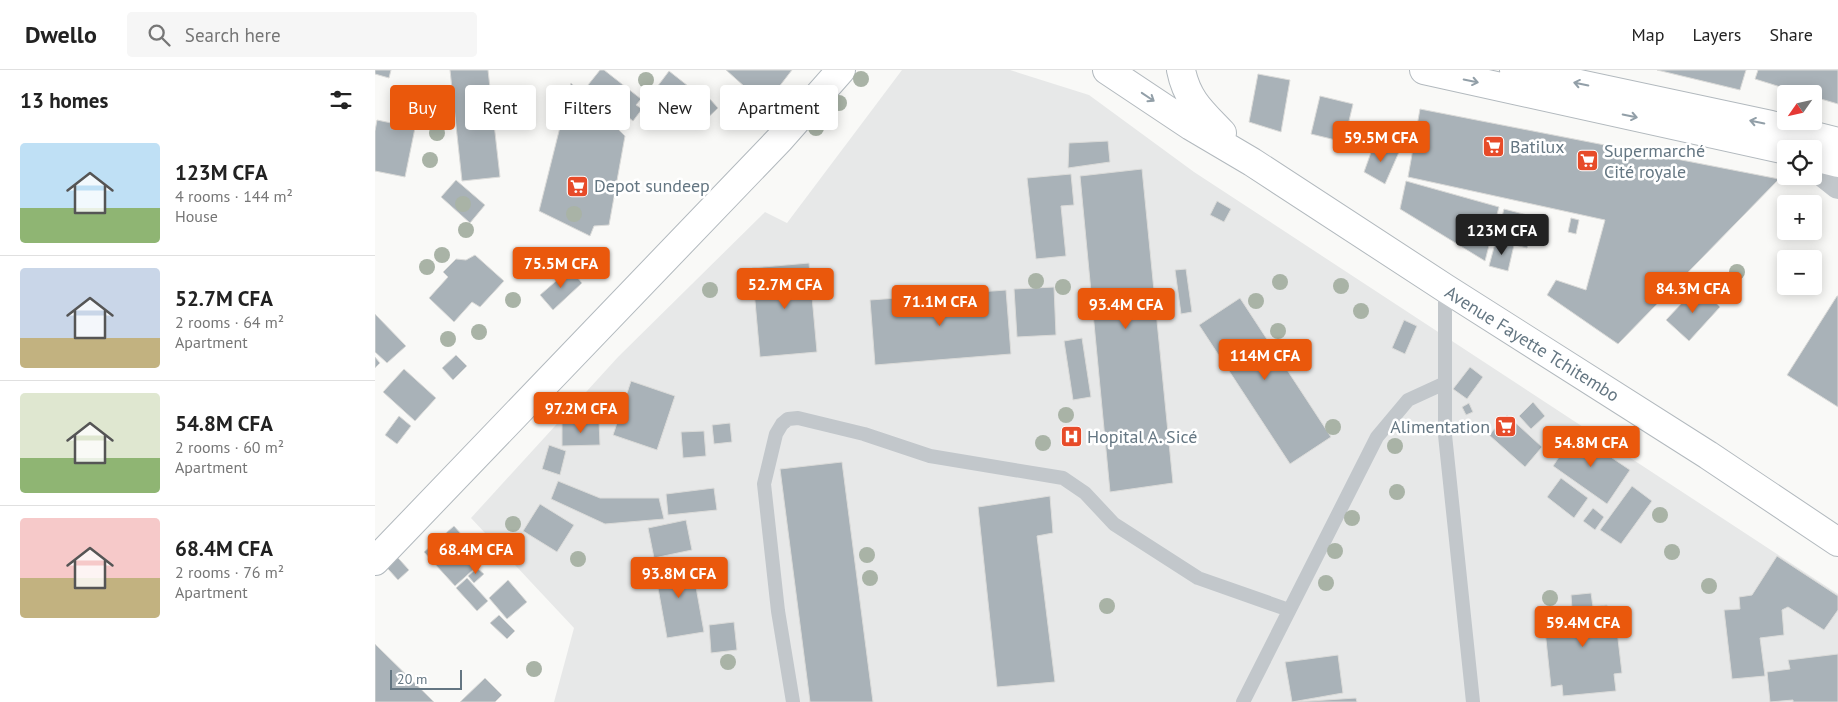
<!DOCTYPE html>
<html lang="en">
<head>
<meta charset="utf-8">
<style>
  :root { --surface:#fff; --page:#f6f6f6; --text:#222; --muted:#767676; --line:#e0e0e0; --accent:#ea580c }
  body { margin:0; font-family:"PT Sans",sans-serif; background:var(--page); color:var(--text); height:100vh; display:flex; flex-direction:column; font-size:19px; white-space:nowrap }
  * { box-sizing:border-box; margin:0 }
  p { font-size:16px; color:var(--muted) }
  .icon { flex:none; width:28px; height:28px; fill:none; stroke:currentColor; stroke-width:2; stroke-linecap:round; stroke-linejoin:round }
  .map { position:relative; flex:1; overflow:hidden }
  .details { display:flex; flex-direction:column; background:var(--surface); width:375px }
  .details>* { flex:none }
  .hud { position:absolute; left:15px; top:15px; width:475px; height:45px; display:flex; gap:10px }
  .needle { width:32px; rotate:236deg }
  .tools { position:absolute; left:1402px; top:15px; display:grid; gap:10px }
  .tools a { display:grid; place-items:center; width:45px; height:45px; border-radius:5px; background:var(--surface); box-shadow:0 2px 12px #0003; font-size:25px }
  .scale { position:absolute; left:15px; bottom:12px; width:72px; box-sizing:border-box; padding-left:5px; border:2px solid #647682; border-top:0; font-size:14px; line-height:18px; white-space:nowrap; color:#647682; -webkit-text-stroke:4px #fff; paint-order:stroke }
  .price { position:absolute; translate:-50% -42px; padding:0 11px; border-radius:5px; background:var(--accent); color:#fff; font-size:16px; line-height:32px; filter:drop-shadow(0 1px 2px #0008) }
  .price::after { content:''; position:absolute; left:50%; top:30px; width:15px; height:11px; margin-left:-8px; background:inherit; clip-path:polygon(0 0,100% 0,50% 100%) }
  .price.on { background:#222; color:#fff }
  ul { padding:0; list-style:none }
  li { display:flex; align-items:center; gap:15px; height:125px; padding:0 20px }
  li+li { border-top:1px solid var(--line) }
  li span { display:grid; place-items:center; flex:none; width:140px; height:100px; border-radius:5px; color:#555 }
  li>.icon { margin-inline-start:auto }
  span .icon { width:60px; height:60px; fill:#fffc; stroke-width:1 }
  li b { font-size:21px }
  h2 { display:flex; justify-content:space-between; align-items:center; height:60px; padding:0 20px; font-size:21px }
  .pill { padding:0 18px; border-radius:5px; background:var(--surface); box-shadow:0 2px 12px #0003; font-size:18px; line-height:45px }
  .pill.on { background:var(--accent); color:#fff }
  header { display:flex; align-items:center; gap:30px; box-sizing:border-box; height:70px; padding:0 25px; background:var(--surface); border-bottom:1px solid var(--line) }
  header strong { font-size:24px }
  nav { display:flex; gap:28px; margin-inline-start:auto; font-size:18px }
  .search { width:350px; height:45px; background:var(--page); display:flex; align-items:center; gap:12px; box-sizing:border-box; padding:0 18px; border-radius:5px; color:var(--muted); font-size:19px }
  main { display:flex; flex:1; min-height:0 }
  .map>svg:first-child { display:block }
  .built { fill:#e7e8e8 }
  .building { fill:#a9b2b8; stroke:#dbdbd9 }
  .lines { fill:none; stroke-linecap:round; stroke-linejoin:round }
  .secondary-casing { stroke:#b2b9be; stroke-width:30 }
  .lane { stroke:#c2c7cb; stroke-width:14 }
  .street { stroke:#c2c7cb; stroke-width:26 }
  .secondary { stroke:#fff; stroke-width:28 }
  .tree { fill:#a9b3a6 }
  .oneway { stroke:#929fa8 }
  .labels { text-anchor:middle; stroke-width:5; stroke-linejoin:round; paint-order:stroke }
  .poi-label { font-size:18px; fill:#647682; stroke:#fff; text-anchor:start }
  .street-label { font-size:18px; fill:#647682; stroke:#fff }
</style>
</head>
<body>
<header>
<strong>Dwello</strong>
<div class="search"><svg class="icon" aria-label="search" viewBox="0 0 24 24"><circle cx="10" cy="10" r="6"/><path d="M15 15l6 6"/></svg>Search here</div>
<nav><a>Map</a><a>Layers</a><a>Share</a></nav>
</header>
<main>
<section class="details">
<h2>13 homes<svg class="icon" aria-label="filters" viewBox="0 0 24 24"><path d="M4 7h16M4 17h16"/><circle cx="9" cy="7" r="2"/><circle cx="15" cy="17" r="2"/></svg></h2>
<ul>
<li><span style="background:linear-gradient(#bfe0f5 65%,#8fb573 0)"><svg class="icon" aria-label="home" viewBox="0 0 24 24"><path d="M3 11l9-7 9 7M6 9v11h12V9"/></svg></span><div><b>123M CFA</b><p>4 rooms · 144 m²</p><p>House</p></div></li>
<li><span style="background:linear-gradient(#c9d6e8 70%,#c2b280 0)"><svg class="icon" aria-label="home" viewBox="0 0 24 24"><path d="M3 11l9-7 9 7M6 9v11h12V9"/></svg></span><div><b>52.7M CFA</b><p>2 rooms · 64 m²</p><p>Apartment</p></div></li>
<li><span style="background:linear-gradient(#dfe7d0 65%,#8fb573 0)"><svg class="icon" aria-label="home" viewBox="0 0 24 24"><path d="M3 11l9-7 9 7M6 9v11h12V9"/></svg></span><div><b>54.8M CFA</b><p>2 rooms · 60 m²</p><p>Apartment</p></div></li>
<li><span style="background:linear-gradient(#f6c9c9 60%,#c2b280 0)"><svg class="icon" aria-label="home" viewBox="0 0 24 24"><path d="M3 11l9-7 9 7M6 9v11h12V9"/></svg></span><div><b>68.4M CFA</b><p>2 rooms · 76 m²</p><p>Apartment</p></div></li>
</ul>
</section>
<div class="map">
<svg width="1463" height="632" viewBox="0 0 1463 632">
  <rect width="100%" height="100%" fill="#f9f9f7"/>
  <path class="built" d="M527,0H635L714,25L819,102L1463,524V632H179L199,558L96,448L243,287L390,142L412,153Z"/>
  <path class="building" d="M0,0H16L14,8L0,4Z
    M75,0H113L125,107L87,111Z
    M225,0H229L266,29L261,35L267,39L258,51L213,15Z
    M351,0H417L390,35Z
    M1282,0H1371L1365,20Z
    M1383,0H1463V34L1439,27V24H1428L1380,9Z
    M294,1L313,16L300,32L282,17Z
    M883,4L915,10L906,62L874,52Z
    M196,13L250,66L234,155L219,156L215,166L164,141Z
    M325,18L343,38L320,60L301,40Z
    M945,26L978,34L969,72L936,64Z
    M1045,39L1404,109L1243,274L1172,225L1181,210L1211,220L1230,150L1033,107Z
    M2,50L40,58L30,107L0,101V61Z
    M733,71L735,92L693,98L694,73Z
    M999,74L1024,82L1010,114L989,102Z
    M767,99L798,413L735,422L705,106Z
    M696,104L699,135L686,136L691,186L661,189L652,108Z
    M81,110L110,135L95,153L66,127Z
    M1031,111L1124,137L1110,191L1025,139Z
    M842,131L856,139L849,152L835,145Z
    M1129,139L1160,147L1152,178L1140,175L1141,172L1122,166Z
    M1196,148L1204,150L1201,164L1193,162Z
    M1121,170L1139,175L1133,201L1114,196Z
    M100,185L129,211L105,237L97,232L79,252L54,228L73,207L68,202L81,189L91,190Z
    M434,193L442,282L385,287L377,198Z
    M195,199L207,213L178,240L165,225Z
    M811,199L817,242L806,244L800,200Z
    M1323,216L1345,237L1314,271L1291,250Z
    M679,217L681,265L642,267L639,219Z
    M631,220L636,284L500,295L495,230Z
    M1462,226H1463V337L1412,305Z
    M865,228L956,367L915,394L824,255Z
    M0,244L31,276L12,293L0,282Z
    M1029,250L1042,256L1030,284L1017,278Z
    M707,268L716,327L698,330L689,271Z
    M81,285L92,296L78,310L67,298Z
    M0,287L5,293L0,298Z
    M1095,297L1108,307L1092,329L1078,319Z
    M29,299L61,328L40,351L8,322Z
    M256,311L300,326L282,380L238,365Z
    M1158,332L1170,346L1156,359L1144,346Z
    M1094,333L1098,342L1091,345L1087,337Z
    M1132,345L1167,377L1150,397L1114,365Z
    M24,346L36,356L22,374L10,365Z
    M224,351L225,375L187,376V352Z
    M355,353L357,372L339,374L337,355Z
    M329,361L331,386L308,388L306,362Z
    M1200,363L1255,400L1232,434L1178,396Z
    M174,375L191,381L185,405L167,399Z
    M467,392L498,632H435L405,399Z
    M1186,408L1213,428L1199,448L1172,427Z
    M183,411L225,428H284L289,449L230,454L176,429Z
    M1257,416L1277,431L1246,474L1225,460Z
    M339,418L342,440L293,445L291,424Z
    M675,426L678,463L662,466L680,612L622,617L603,437Z
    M165,434L199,455L182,482L148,461Z
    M1218,438L1229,447L1220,460L1208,451Z
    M311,450L317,480L279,488L273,458Z
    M79,456L109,490L80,516L49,482Z
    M15,479L34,500L23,510L4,489Z
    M1402,486L1463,526V540L1449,560L1413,537L1407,540L1409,565L1385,568L1390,606L1357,609L1349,540L1365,539L1364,527L1377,525Z
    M316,489L329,562L292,568L279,496Z
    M102,498L109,504L99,513L93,506Z
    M92,508L113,531L102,541L81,518Z
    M133,510L152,532L132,549L114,528Z
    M1216,523L1218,537L1232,535L1234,552H1241L1247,603L1239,604L1241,621L1188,626L1187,615L1176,617L1169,551L1180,550L1179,541L1197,539L1196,525Z
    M124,545L140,561L132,569L115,553Z
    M359,552L362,580L336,583L334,555Z
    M0,574L59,632H0Z
    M1463,584V632H1418V630L1395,632L1392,602L1415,599L1413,590Z
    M963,585L968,623L917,632L910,592Z
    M110,608L127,625L120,632H85Z
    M981,628L982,632H920Z"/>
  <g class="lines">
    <defs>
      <path id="secondary" d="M732,0L816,56L877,92L1070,218L1333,385L1463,472
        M806,0C812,30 827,42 847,63
        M1049,0L1411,80
        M1139,0L1396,55L1463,72
        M1439,87L1463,93
        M0,491L405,69L466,0"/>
    </defs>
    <use href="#secondary" class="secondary-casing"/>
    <path class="lane" d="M1070,218V365L1098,632
      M418,632L403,541L389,414L401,364L407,354L413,349L423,348L489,364L555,386L688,408L710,423L739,454L823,508L914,540
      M868,632L1002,367L1033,330L1070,313"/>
    <path class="street" d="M1439,97L1463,116"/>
    <use href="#secondary" class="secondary"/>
  </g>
  <g class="tree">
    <circle cx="486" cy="9" r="8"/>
    <circle cx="271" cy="10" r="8"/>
    <circle cx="464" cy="33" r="8"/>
    <circle cx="395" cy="44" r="8"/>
    <circle cx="441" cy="58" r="8"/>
    <circle cx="62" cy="63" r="8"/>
    <circle cx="55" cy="90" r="8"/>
    <circle cx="88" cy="134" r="8"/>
    <circle cx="199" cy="144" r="8"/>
    <circle cx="91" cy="160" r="8"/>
    <circle cx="67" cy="185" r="8"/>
    <circle cx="52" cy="197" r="8"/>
    <circle cx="1362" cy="202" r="8"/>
    <circle cx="661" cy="211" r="8"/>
    <circle cx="905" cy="212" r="8"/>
    <circle cx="966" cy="216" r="8"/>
    <circle cx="688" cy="217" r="8"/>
    <circle cx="335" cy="220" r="8"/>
    <circle cx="138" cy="230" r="8"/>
    <circle cx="881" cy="231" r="8"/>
    <circle cx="986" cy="241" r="8"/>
    <circle cx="903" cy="261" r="8"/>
    <circle cx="104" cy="262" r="8"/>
    <circle cx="73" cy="269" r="8"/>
    <circle cx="691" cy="345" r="8"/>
    <circle cx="958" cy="357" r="8"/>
    <circle cx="668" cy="373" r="8"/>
    <circle cx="1020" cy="376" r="8"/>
    <circle cx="1022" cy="422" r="8"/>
    <circle cx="1285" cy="445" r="8"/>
    <circle cx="977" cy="448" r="8"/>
    <circle cx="138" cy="454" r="8"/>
    <circle cx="960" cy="481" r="8"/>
    <circle cx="1297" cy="482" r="8"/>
    <circle cx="492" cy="485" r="8"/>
    <circle cx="203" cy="489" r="8"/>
    <circle cx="495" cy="508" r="8"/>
    <circle cx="951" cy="513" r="8"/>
    <circle cx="1334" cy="516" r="8"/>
    <circle cx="1175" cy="528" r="8"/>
    <circle cx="732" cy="536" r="8"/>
    <circle cx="353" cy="592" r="8"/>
    <circle cx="159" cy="599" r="8"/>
  </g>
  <defs><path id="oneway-shaft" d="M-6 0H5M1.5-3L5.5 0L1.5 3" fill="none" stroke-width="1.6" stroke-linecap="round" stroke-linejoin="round" transform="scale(1.25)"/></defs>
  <g class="oneway">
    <use href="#oneway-shaft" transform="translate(1096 11) rotate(12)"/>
    <use href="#oneway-shaft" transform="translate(1206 14) rotate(-168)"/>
    <use href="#oneway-shaft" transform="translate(773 27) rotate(34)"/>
    <use href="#oneway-shaft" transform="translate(1255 46) rotate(12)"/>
    <use href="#oneway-shaft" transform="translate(1382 52) rotate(-168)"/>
  </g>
  <defs>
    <symbol id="supermarket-square" viewBox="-11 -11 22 22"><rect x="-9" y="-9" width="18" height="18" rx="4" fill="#e74b29" stroke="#fff"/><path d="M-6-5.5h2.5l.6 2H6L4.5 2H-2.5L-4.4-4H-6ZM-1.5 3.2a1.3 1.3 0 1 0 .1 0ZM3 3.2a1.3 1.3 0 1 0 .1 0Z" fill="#fff"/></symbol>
    <symbol id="hospital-square" viewBox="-11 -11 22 22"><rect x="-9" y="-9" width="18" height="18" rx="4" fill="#e74b29" stroke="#fff"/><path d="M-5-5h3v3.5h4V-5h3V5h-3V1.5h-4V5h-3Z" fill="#fff"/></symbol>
  </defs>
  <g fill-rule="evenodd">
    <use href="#supermarket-square" x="1106" y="64" width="25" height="25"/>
    <use href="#supermarket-square" x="1200" y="78" width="25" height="25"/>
    <use href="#supermarket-square" x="190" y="104" width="25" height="25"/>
    <use href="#supermarket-square" x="1118" y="344" width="25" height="25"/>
    <use href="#hospital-square" x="684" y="354" width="25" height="25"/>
  </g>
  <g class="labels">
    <g class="poi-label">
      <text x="1135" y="83">Batilux</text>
      <text x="1229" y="87">Supermarché<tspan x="1229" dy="21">Cité royale</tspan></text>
      <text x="219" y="122">Depot sundeep</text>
      <text x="1115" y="363" text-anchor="end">Alimentation</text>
      <text x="712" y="373">Hopital A. Sicé</text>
    </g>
    <g class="street-label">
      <text transform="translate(1157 274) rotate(32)" y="6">Avenue Fayette Tchitembo</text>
    </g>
  </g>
</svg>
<div class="tools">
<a><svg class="needle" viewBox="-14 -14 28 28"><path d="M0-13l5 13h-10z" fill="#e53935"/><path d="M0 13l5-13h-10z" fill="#767676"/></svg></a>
<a><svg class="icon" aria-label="locate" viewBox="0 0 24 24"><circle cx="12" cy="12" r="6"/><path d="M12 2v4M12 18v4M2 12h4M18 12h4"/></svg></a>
<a>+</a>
<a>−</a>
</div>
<div class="scale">20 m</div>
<b class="price" style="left:1006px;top:93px">59.5M CFA</b>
<b class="price on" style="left:1127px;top:186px">123M CFA</b>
<b class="price" style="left:186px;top:219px">75.5M CFA</b>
<b class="price" style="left:410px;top:240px">52.7M CFA</b>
<b class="price" style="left:1318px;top:244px">84.3M CFA</b>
<b class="price" style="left:565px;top:257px">71.1M CFA</b>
<b class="price" style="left:751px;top:260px">93.4M CFA</b>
<b class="price" style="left:890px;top:311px">114M CFA</b>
<b class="price" style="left:206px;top:364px">97.2M CFA</b>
<b class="price" style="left:1216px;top:398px">54.8M CFA</b>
<b class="price" style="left:101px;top:505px">68.4M CFA</b>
<b class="price" style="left:304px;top:529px">93.8M CFA</b>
<b class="price" style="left:1208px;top:578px">59.4M CFA</b>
<div class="hud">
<a class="pill on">Buy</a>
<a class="pill">Rent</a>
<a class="pill">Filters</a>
<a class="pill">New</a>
<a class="pill">Apartment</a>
</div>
</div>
</main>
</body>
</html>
